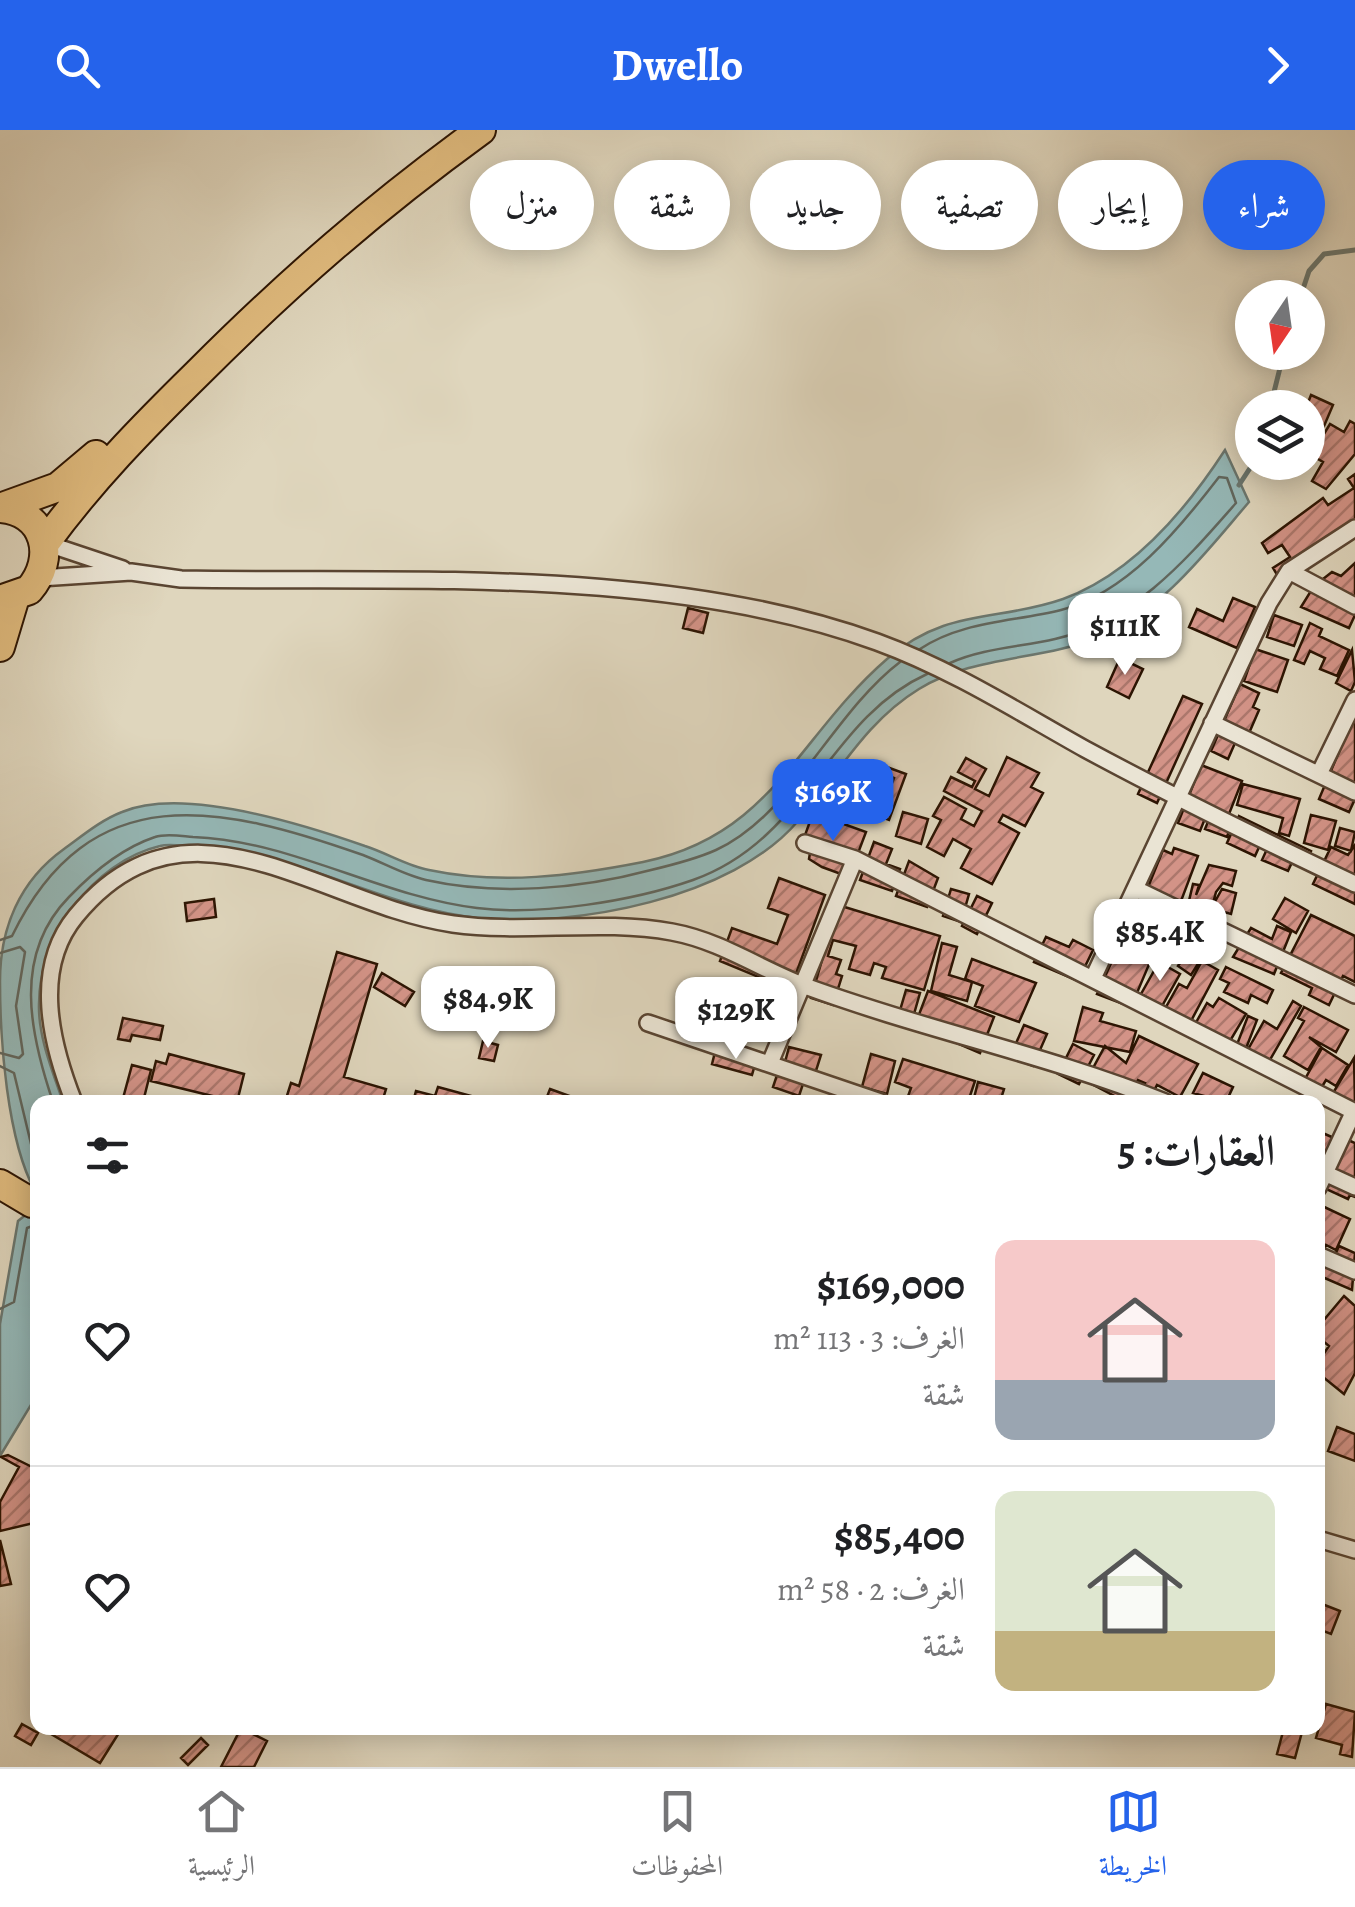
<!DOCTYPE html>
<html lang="ar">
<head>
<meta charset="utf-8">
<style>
  :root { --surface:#fff; --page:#f2f2f2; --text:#202124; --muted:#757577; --line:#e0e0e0; --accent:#2563eb }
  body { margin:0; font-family:Alegreya,Amiri,serif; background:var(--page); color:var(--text); direction:rtl; height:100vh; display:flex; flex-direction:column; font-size:38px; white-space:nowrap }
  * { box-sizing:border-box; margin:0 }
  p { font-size:32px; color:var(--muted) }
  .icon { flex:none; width:55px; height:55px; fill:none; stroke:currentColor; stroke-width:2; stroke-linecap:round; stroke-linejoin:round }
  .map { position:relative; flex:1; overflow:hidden; direction:ltr }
  .side { position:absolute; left:30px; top:965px; width:1295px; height:640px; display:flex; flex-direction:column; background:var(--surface); border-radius:20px; box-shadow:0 5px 25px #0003; direction:rtl }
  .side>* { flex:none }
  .banner { position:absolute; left:30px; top:30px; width:1295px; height:90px; direction:rtl; display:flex; gap:20px }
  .needle { width:65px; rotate:193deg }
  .buttons { position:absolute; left:1235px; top:150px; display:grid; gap:20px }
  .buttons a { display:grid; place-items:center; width:90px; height:90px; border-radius:50%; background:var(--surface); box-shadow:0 5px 25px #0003; font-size:50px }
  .price { position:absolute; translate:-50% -85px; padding:0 22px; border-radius:20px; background:#fff; color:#222; font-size:32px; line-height:65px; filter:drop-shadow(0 2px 5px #0008) }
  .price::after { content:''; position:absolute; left:50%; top:60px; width:30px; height:22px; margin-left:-15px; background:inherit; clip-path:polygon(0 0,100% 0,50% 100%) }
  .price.on { background:var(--accent); color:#fff }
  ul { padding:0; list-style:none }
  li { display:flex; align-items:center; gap:30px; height:250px; padding:0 50px }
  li+li { border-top:2px solid var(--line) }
  li span { display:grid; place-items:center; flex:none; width:280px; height:200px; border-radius:20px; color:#555 }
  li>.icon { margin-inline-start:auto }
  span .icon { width:120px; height:120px; fill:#fffc; stroke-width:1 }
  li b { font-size:42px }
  h2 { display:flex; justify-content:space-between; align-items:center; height:120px; padding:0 50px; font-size:42px }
  .pill { padding:0 35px; border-radius:45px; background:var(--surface); box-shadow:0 5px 25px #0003; font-size:35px; line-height:90px }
  .pill.on { background:var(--accent); color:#fff }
  header { display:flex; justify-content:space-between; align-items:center; height:130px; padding:0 50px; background:var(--accent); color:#fff; font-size:45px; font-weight:700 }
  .menu { display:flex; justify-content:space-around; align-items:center; height:140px; border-top:2px solid var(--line); background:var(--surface); font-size:28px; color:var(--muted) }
  .menu a { display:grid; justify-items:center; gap:5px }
  .menu .on { color:var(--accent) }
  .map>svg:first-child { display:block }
  .water { fill:#95b8b7; stroke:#6b776f; stroke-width:2.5 }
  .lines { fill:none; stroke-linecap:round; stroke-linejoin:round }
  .shore { stroke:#61665d; stroke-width:2.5 }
  .stream { stroke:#6b776f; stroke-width:5 }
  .building { fill:url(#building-hatch); stroke:#2d1503; stroke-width:2.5 }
  .street-casing { stroke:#5a4532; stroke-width:20 }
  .highway-casing { stroke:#2d1503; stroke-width:32 }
  .street { stroke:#eae4d4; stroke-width:15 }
  .highway { stroke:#e0bb7e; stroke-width:28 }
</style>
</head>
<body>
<header><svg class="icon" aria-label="forward" viewBox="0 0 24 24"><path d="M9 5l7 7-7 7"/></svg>Dwello<svg class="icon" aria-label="search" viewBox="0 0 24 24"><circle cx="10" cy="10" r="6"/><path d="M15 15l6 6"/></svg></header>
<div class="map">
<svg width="1355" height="1637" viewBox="0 0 1355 1637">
  <defs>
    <pattern id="building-hatch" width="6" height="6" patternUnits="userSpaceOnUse" patternTransform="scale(2.5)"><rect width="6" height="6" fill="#d39387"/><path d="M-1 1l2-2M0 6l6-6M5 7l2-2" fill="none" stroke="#ac776c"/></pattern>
  </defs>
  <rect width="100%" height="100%" fill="#dfd6bd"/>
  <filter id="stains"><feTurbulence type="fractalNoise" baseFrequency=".002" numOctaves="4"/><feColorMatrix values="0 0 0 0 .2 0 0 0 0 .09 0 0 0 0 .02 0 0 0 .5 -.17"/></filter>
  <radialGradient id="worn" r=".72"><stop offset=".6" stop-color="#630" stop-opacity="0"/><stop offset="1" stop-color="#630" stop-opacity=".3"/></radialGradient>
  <path class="water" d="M1225,320L1249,372C1206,422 1162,481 1099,507C1041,531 974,525 919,559C865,592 838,645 798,691C733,768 575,798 478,788C382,778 297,721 199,717C187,717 171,713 160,716C93,732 39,807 39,874C38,907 53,942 63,972H38L35,1061C7,1010 0,910 0,851C0,799 19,751 64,719C82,706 101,690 122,682C183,656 305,695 365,716C387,723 407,736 429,740C500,755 572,746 643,732C772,706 797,607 887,529C947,477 998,492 1063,469C1132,444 1186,380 1225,320Z
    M28,1083L38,1085L37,1265L0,1326V1194L18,1091Z"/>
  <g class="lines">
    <path class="shore" d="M920,519C962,491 1013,492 1061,480C1127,463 1179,399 1219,347L1227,348L1236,373C1185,431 1134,491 1055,509C1021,517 983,518 950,533
      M0,810L12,806C90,645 221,675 363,725C384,733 404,745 426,750C498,766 580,759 651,740C672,735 696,729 716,720C791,686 833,583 900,532
      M0,823L20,817L25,822L16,876L23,924L19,928L0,923
      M0,936L14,943L38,1043
      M53,972C30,904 12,825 69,767C93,742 122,718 155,707C166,703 181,706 193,707C293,711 379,766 477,778C540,786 633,771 693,750C808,709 826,590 927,544
      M0,1179L14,1172L27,1098L38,1094"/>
    <path class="stream" d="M1300,168L1309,141L1324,124L1355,120
      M1270,278L1284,222
      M1239,355L1254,332"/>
  </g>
  <path class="building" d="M1311,265L1333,275L1324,296L1308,288L1306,278Z
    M1350,291L1355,294V324L1326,359L1312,351L1323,332L1311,325L1330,294L1344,302Z
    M1355,344V406L1282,453L1273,438L1290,427L1282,415L1268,423L1262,413L1323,368L1328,375L1354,358L1348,349Z
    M1355,433V485L1349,498L1301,477L1314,456L1332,442L1341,446Z
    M1233,468L1255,477L1237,518L1189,497L1197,479L1223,491Z
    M688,478L708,483L703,503L683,498Z
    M1274,485L1302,495L1294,516L1267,507Z
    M1310,493L1322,499L1319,506L1349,520L1337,546L1320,539L1325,528L1310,521L1304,534L1294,530Z
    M1255,519L1288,530L1277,562L1244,551Z
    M1352,520L1355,552L1351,561L1336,553Z
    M1120,528L1143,539L1129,568L1107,557Z
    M1240,554L1259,563L1253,577L1259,580L1243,617L1235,613L1228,629L1211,621Z
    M1183,566L1202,574L1157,673L1138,664Z
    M1355,584V669L1349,682L1319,669Z
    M1007,627L1039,643L1031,657L1043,663L1025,696L1003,685L999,692L1019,703L992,754L961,738L971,719L953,709L944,726L927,717L941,690L933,686L944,667L966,679L961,689L974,696L982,681L944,661L951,647L972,657L975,651L958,642L966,628L986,639L975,659L989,666Z
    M1201,635L1242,651L1229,684L1234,687L1227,707L1205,699L1212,682L1208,681L1200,701L1178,693Z
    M884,636L906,644L889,690L850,675L859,651L865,653L871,638L880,641L873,661L887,666L894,648L881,643Z
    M844,638L860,648L843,675L826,665Z
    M1243,654L1300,669L1289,706L1279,703L1283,688L1237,675Z
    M903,682L928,689L921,714L896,706Z
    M813,683L866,702L849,747L822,737L809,729L810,723L800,719Z
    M1311,685L1336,691L1328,720L1304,713Z
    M1239,686L1311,721L1306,733L1294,728L1288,741L1262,730L1272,708L1265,704L1255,726L1227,713Z
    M1340,698L1355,702L1351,721L1335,716Z
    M874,712L892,719L886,734L900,739L892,761L860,750Z
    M1355,715V774L1313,754L1331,717L1348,725Z
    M1174,718L1198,726L1172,795L1138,782L1163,720L1172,724Z
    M909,731L938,748L927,777L896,766Z
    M1209,735L1236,741L1232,756L1223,753L1216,762L1212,777L1222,759L1236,763L1231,784L1210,778L1208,782L1216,784L1214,814L1182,800L1193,754L1199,755L1196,765Z
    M779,748L825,765L790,860L720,831L732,798L777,814L788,785L768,778Z
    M951,759L969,764L961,792L943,786Z
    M977,766L992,773L977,804L962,796Z
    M1285,768L1308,781L1296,803L1273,789Z
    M214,769L216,787L187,791L185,773Z
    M838,775L940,806L924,860L882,848L886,837L874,833L870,845L849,839L856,816L833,810L828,826L841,830L836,844L842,846L833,875L811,868Z
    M1133,785L1164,799L1131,877L1097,864Z
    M1311,785L1355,806V852L1343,846L1329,875L1309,865L1312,858L1281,843Z
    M1277,796L1291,802L1274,844L1233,827L1251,798L1272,809Z
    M1172,801L1200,818L1196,824L1183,816L1177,827L1162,818Z
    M1046,807L1069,817L1073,810L1093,820L1078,851L1034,832Z
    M942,813L957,817L949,845L972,852L967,871L931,861Z
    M1188,821L1201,829L1191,845L1178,836Z
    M337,822L377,834L344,947L386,959L382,972H285L291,953L299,956Z
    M972,829L1036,853L1019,892L975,876L983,856L965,849Z
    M1202,831L1218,840L1191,891L1166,877L1179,854L1187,858Z
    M1159,832L1180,844L1162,876L1141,864Z
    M1226,837L1273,860L1267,873L1251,865L1248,873L1224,862L1229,853L1220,849Z
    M382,843L414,862L405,876L374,857Z
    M906,860L920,863L910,898L896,894Z
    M928,861L994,887L980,923L915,895Z
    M1219,868L1246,884L1227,916L1194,896L1207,873L1213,877Z
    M1293,871L1301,876L1267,935L1246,923L1264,891L1277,899Z
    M1083,877L1103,883L1100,891L1136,901L1130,922L1074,911Z
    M1304,877L1348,900L1336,922L1309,907L1321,917L1308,940L1284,926L1304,891L1298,888Z
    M1248,886L1257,890L1245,921L1236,917Z
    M123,888L163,896L160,910L132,905L130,911L118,909Z
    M1024,895L1047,904L1033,936L1010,927Z
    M1139,906L1198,934L1180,967L1157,955L1148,972H1134L1145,953L1138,950L1126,972L1086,951L1105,916L1126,933Z
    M483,911L498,915L494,931L479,928Z
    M1073,914L1094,925L1079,954L1058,944Z
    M789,917L821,925L815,944L784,936Z
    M1322,918L1348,935L1336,956L1326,950L1320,960L1304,951Z
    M715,922L758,924L752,945L712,934Z
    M169,924L244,944L237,972L151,951L156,931L166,934Z
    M871,924L895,931L887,964L862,957Z
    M1354,928L1355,973L1348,985L1327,973Z
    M903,929L975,951L968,972H906L911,958L895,952Z
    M132,935L151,940L143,972H122Z
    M779,939L805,948L799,966L773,957Z
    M1203,943L1233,957L1226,972L1193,963Z
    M978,952L1004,959L1000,972H973Z
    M438,957L486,970L485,972H413L416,961L435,966Z
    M550,959L586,972H545Z
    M1318,1001L1334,1008L1318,1046Z
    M1348,1010L1355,1013V1067L1350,1065L1348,1069L1326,1059Z
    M1320,1075L1350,1089L1336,1120L1326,1115L1318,1133Z
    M1339,1116L1355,1123L1352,1160L1320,1146L1330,1122L1335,1125Z
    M1344,1166L1355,1176V1243L1344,1264L1318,1243V1232L1329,1216L1318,1207V1197Z
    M1337,1297L1355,1304V1331L1328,1321Z
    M8,1325L38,1340V1392L0,1401V1372L19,1337L1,1327Z
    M0,1410L11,1454L0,1456Z
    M1322,1474L1340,1481L1331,1504L1318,1499Z
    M1326,1574L1355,1582L1352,1627L1340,1624L1342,1615L1316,1608Z
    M22,1594L38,1603L31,1615L15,1606Z
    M41,1598H122L100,1633Z
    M241,1598L267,1611L254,1637H221Z
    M1284,1598L1302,1602L1295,1628L1277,1624Z
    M201,1608L208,1615L188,1635L181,1628Z"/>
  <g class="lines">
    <defs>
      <path id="street" d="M45,413L123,439
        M1289,441L1355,476
        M40,448L131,442L181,449C403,453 666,435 877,512C951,539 1017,581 1085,619C1174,667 1264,711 1355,754
        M1212,593L1355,662
        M1319,644L1355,570
        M805,713L855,729L1355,982
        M1136,759L1355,865
        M1094,846L1269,473L1289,441L1355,398
        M648,893L881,972
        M770,933L855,729
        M74,972C51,914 32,839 76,786C188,650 320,775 453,794C525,804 601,789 672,802C721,811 760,839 805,856C924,900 1048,925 1165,972
        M1318,1040L1355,1057
        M1318,1058L1354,981
        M1318,1125L1355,1141
        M1318,1409L1355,1420"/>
      <path id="highway" d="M0,378L58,357L96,325
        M0,378C46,382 57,428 29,460L0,470
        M45,413C91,350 143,297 198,243C291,150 375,77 481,0
        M0,517L15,467
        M0,1054L32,1073"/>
    </defs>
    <use href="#street" class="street-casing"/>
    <use href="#highway" class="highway-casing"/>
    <use href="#street" class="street"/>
    <use href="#highway" class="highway"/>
  </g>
  <rect width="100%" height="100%" filter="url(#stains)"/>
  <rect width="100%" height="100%" fill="url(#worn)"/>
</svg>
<div class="buttons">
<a><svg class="needle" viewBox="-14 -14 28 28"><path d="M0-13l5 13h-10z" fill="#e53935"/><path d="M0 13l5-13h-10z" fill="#757577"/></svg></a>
<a><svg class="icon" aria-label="layers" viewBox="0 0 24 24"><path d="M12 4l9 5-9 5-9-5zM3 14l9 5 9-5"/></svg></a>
</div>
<b class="price" style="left:1125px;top:548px">$111K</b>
<b class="price on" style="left:833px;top:714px">$169K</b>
<b class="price" style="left:1160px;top:854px">$85.4K</b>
<b class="price" style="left:488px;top:921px">$84.9K</b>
<b class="price" style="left:736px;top:932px">$129K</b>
<div class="banner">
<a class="pill on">شراء</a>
<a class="pill">إيجار</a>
<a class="pill">تصفية</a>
<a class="pill">جديد</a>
<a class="pill">شقة</a>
<a class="pill">منزل</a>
</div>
<section class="side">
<h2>العقارات: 5<svg class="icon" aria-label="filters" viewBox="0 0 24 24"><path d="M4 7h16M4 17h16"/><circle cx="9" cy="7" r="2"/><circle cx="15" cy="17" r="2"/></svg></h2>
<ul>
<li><span style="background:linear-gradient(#f6c9c9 70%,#9aa5b1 0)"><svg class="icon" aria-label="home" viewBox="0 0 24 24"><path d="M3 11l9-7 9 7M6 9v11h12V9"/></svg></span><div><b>$169,000</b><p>الغرف: 3 · 113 m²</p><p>شقة</p></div><svg class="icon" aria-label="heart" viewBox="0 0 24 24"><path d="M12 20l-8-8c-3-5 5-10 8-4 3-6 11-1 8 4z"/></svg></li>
<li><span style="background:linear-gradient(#dfe7d0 70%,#c2b280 0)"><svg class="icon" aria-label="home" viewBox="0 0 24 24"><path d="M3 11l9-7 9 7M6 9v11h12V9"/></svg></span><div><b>$85,400</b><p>الغرف: 2 · 58 m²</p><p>شقة</p></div><svg class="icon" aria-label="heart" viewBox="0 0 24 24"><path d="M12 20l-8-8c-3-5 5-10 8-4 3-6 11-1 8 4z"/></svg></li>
</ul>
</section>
</div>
<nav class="menu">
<a class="on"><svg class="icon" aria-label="map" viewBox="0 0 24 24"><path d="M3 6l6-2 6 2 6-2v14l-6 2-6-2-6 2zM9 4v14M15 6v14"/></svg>الخريطة</a>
<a><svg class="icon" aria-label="saved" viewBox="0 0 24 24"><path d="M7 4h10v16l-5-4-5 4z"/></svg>المحفوظات</a>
<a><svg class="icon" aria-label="home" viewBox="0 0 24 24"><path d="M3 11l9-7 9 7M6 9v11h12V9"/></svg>الرئيسية</a>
</nav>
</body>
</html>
